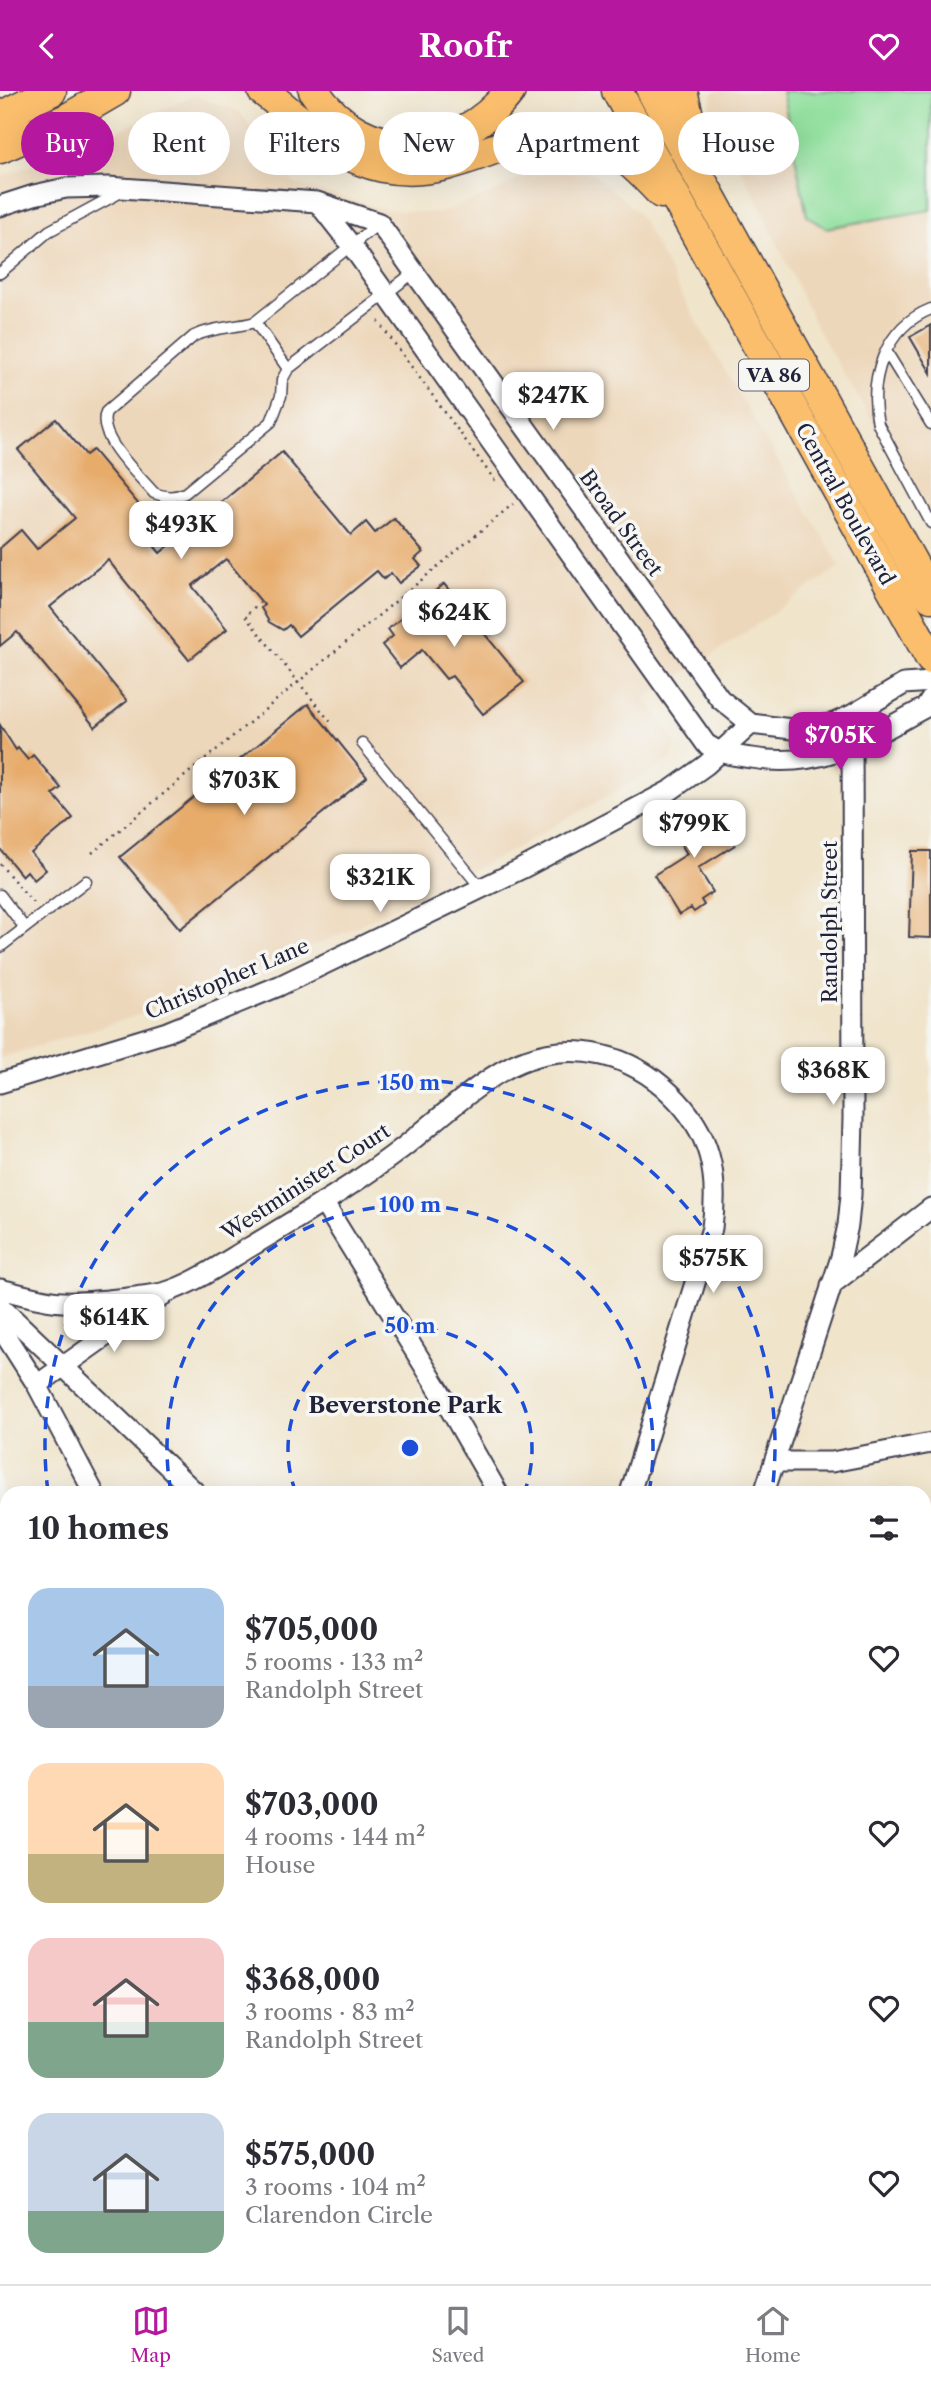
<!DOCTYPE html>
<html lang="en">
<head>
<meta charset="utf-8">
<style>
  :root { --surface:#fff; --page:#f7f7f7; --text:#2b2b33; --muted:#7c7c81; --line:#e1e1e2; --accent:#b5179e }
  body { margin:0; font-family:"Libre Caslon Text",serif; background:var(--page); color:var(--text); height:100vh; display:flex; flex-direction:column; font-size:26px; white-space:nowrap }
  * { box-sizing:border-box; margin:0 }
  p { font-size:23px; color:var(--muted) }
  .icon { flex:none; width:38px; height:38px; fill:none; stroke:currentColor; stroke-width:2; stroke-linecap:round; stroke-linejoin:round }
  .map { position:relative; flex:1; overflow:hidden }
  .sheet { position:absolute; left:0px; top:1395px; width:931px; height:800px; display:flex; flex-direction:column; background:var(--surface); border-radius:21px 21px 0 0; box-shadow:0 7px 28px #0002 }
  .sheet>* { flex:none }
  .banner { position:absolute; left:21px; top:21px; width:889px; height:63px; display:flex; gap:14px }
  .price { position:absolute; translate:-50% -60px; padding:0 16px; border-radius:14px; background:#fff; color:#222; font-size:23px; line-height:46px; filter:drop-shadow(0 2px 4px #0008) }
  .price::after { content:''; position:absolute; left:50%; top:42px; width:21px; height:16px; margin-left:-10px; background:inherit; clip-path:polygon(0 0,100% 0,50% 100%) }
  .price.on { background:var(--accent); color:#fff }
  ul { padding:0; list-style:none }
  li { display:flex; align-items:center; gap:21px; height:175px; padding:0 28px }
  li span { display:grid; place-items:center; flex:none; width:196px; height:140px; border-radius:21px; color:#555 }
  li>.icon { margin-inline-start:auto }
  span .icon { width:84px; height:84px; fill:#fffc; stroke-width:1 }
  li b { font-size:30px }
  h2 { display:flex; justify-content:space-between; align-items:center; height:84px; padding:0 28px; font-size:30px }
  .tag { padding:0 24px; border-radius:32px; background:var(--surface); box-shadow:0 7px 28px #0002; font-size:24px; line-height:63px }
  .tag.on { background:var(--accent); color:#fff }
  header { display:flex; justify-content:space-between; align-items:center; height:91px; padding:0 28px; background:var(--accent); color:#fff; font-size:32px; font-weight:700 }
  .dock { display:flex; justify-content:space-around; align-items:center; height:98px; border-top:2px solid var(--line); background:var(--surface); font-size:19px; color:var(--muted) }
  .dock a { display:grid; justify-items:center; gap:4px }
  .dock .on { color:var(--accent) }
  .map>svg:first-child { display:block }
  .built { fill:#edd7ba }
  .green { fill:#90df9d; stroke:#59806c; stroke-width:2 }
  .building { fill:#e7ab6b }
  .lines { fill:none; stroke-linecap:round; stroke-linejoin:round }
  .lane-casing { stroke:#413f51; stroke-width:13 }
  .street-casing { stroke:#413f51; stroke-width:23 }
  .primary-casing { stroke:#413f51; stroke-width:33 }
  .path { stroke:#413f51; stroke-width:2.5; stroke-dasharray:2 5; stroke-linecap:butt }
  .lane { stroke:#fff; stroke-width:10 }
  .street { stroke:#fff; stroke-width:19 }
  .primary { stroke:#fabe6d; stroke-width:30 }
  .ring { fill:none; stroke:#1d4ed8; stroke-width:3.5; stroke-dasharray:12 9 }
  .labels { text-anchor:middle; stroke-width:7; stroke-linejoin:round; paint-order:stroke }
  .shield { fill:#f6f6f2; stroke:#626272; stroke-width:2 }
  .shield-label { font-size:19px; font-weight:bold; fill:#22223b }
  .street-label { font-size:21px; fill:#22223b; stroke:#f6f6f2 }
  .neighbourhood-label { font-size:23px; font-weight:bold; fill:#22223b; stroke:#f6f6f2 }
  .centre { fill:#1d4ed8; stroke:#f6f6f2; stroke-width:3.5 }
  .ring-label { font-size:21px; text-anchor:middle; font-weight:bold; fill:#1d4ed8; stroke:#f6f6f2; stroke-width:7; stroke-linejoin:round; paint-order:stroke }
</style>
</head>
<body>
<header><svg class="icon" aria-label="back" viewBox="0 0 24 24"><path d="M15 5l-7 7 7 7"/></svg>Roofr<svg class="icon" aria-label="heart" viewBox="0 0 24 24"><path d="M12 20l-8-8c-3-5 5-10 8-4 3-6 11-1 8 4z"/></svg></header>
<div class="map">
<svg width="931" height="2193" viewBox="0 0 931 2193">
  <rect width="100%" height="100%" fill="#f6f6f2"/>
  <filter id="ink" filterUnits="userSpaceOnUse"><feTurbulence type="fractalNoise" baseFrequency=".0143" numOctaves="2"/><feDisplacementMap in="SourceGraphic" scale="14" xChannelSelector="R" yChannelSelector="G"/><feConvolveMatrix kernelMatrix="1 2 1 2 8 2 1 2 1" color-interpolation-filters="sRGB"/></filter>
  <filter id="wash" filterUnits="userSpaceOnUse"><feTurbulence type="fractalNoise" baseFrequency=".00686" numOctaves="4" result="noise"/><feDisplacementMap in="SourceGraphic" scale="28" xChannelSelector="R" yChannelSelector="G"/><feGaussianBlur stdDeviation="1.57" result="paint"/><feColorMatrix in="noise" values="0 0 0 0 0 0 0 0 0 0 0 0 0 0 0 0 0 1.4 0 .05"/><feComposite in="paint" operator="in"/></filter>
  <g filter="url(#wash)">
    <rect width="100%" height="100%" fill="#f0e4cb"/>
    <path class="built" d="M714,0H931V428L819,241L751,97L710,19Z
      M192,5L239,20L293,92L386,119L439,122L493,102L527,83L592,81L638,122L699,235L840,475L713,564L645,607L676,652L671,669L501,765L326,850L142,923L0,967V86L94,51Z"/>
    <path class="green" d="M782,0H931V119L826,137L807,125Z"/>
    <g id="blocks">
      <path class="building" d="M931,234V282L910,246Z
        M56,328L86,364L93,359L146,422L140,427L145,434L140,438L160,462L282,361L351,444L366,431L375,442L394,427L423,461L415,468L421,475L399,492L391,482L384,488L377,480L298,545L289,534L283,539L269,531L261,517L264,514L226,468L192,495L227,538L189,569L108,469L50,516L127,610L95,636L17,541L0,555V457L21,439L37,458L75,427L18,359Z
        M444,493L524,591L483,623L452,585L446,588L422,559L400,577L382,554L393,545L388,538Z
        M308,613L367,686L180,838L120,766Z
        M0,634L16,659L18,657L28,669L33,664L61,697L53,703L73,727L31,762L46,779L34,789L27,780L22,785L0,758Z
        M710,714L719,729L721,728L735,754L698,777L713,801L701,809L704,814L694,821L691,817L679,824L654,784L687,763L672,738Z
        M912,760H931V847L909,846Z"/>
    </g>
  </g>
  <g filter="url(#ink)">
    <use href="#blocks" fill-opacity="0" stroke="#413f51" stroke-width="2"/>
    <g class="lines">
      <defs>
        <path id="lane" d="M378,133L255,231C234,237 213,236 194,245L106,321C96,346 138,383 154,402C165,406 174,407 185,402L271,331L281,305L282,289L288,278L413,182
          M0,182L49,140L121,101
          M931,218C885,236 868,288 878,333L931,432
          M255,231L288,278
          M886,260L931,333
          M362,652L481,797
          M0,804L24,836
          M0,856L86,790
          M149,2188L151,2193"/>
        <path id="street" d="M318,112L351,154L706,653C722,664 733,664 752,667C822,679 867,648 926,616L931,608
          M0,115L34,104L66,97L108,96L317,111L379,132L720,608L751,633
          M751,633L800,639L834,632L852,624L904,593L931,591
          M0,992L167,941L279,895L521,778L671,699L706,674L751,633
          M323,1111L439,1299L498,1402
          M831,1194L931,1117
          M0,1198C20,1203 42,1210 62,1211C87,1212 111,1209 136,1206C147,1204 161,1204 172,1199C199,1189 225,1171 250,1156C303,1124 356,1093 405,1055C438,1029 487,982 525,969C576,950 631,964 670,1002C711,1041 719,1083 712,1137L630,1402
          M0,1215L196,1402
          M0,1236L37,1294L94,1402
          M37,1294L162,1205
          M774,1371H832L931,1352
          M764,1402L841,1166L848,1134L851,1104L853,1027L852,624
          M0,1603L7,1601
          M0,1673L7,1700
          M924,1718L931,1708
          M0,2165L7,2164
          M30,2188L32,2193
          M348,2188L351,2193
          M486,2193L488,2188
          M691,2193L694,2188"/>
        <path id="primary" d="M263,0C302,29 333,66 383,76C403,80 426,79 446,74C494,62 550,26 600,51C625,64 643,83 661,102
          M314,0C364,75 458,68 510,0
          M617,0L931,568
          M652,0L931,506
          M682,0L696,57
          M0,26L51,0
          M0,57L67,28L115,0"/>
      </defs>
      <use href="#lane" class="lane-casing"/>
      <use href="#street" class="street-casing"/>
      <use href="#primary" class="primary-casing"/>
      <path class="path" d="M378,230L496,391
        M260,511L245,525L333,634
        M92,762L513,413
        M0,773L34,813"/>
      <use href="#lane" class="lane"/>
      <use href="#street" class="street"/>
      <use href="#primary" class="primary"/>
    </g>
  </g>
  <g class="ring">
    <path d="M296 1402A122 122 0 1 1 524 1402"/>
    <path d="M171 1401A243 243 0 1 1 649 1401"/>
    <path d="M48 1401A365 365 0 1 1 772 1401"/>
  </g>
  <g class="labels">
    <rect class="shield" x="739" y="268.5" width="70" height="31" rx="5"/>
    <g class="shield-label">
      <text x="774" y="291">VA 86</text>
    </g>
    <g class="street-label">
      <text transform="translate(845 413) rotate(61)" y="7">Central Boulevard</text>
      <text transform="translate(621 432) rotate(54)" y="7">Broad Street</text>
      <text transform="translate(830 831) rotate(-90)" y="7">Randolph Street</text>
      <text transform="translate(227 888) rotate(-23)" y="7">Christopher Lane</text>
      <text transform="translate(306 1091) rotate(-33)" y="7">Westminister Court</text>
    </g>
    <g class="neighbourhood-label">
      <text x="405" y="1322">Beverstone Park</text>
    </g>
  </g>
  <circle cx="410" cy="1357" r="10" class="centre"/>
  <g class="ring-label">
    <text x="410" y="999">150 m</text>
    <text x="410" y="1121">100 m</text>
    <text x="410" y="1242">50 m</text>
  </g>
</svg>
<b class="price" style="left:553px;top:341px">$247K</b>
<b class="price" style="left:181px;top:470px">$493K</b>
<b class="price" style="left:454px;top:558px">$624K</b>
<b class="price on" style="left:840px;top:681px">$705K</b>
<b class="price" style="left:244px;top:726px">$703K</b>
<b class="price" style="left:694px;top:769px">$799K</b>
<b class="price" style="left:380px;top:823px">$321K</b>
<b class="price" style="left:833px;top:1016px">$368K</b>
<b class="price" style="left:713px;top:1204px">$575K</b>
<b class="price" style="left:114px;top:1263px">$614K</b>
<div class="banner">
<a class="tag on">Buy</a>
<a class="tag">Rent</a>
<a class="tag">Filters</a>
<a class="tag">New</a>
<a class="tag">Apartment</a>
<a class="tag">House</a>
</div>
<section class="sheet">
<h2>10 homes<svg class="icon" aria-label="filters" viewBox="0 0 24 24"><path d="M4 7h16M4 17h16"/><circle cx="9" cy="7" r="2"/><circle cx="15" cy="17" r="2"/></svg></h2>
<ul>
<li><span style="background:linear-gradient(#a9c7e8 70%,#9aa5b1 0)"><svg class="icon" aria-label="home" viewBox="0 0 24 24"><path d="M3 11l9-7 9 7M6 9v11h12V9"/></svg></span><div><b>$705,000</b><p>5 rooms · 133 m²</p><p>Randolph Street</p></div><svg class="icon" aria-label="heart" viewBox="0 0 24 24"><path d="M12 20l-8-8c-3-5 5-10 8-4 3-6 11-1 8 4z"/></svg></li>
<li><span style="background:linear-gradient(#ffd9b3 65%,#c2b280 0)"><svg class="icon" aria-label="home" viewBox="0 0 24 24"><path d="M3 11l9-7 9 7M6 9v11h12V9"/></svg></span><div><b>$703,000</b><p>4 rooms · 144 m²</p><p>House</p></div><svg class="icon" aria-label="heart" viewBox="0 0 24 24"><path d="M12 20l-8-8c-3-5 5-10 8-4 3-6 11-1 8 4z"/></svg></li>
<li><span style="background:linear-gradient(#f6c9c9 60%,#7fa58c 0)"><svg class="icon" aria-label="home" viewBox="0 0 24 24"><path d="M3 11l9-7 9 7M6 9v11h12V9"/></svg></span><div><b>$368,000</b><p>3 rooms · 83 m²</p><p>Randolph Street</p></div><svg class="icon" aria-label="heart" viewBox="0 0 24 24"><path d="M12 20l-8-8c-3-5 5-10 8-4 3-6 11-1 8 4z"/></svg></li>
<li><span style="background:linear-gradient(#c9d6e8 70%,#7fa58c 0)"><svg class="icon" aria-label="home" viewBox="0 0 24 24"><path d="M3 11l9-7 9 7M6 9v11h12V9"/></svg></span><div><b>$575,000</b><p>3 rooms · 104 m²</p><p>Clarendon Circle</p></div><svg class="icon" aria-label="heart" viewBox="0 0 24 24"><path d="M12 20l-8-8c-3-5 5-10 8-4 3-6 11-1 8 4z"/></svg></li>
</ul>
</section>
</div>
<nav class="dock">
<a class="on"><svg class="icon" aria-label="map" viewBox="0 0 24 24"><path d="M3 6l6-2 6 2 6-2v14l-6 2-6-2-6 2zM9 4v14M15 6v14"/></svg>Map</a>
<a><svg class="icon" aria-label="saved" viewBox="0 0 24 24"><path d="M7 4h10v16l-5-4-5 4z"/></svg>Saved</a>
<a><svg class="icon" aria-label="home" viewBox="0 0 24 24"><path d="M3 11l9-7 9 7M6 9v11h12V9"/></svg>Home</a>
</nav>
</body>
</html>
